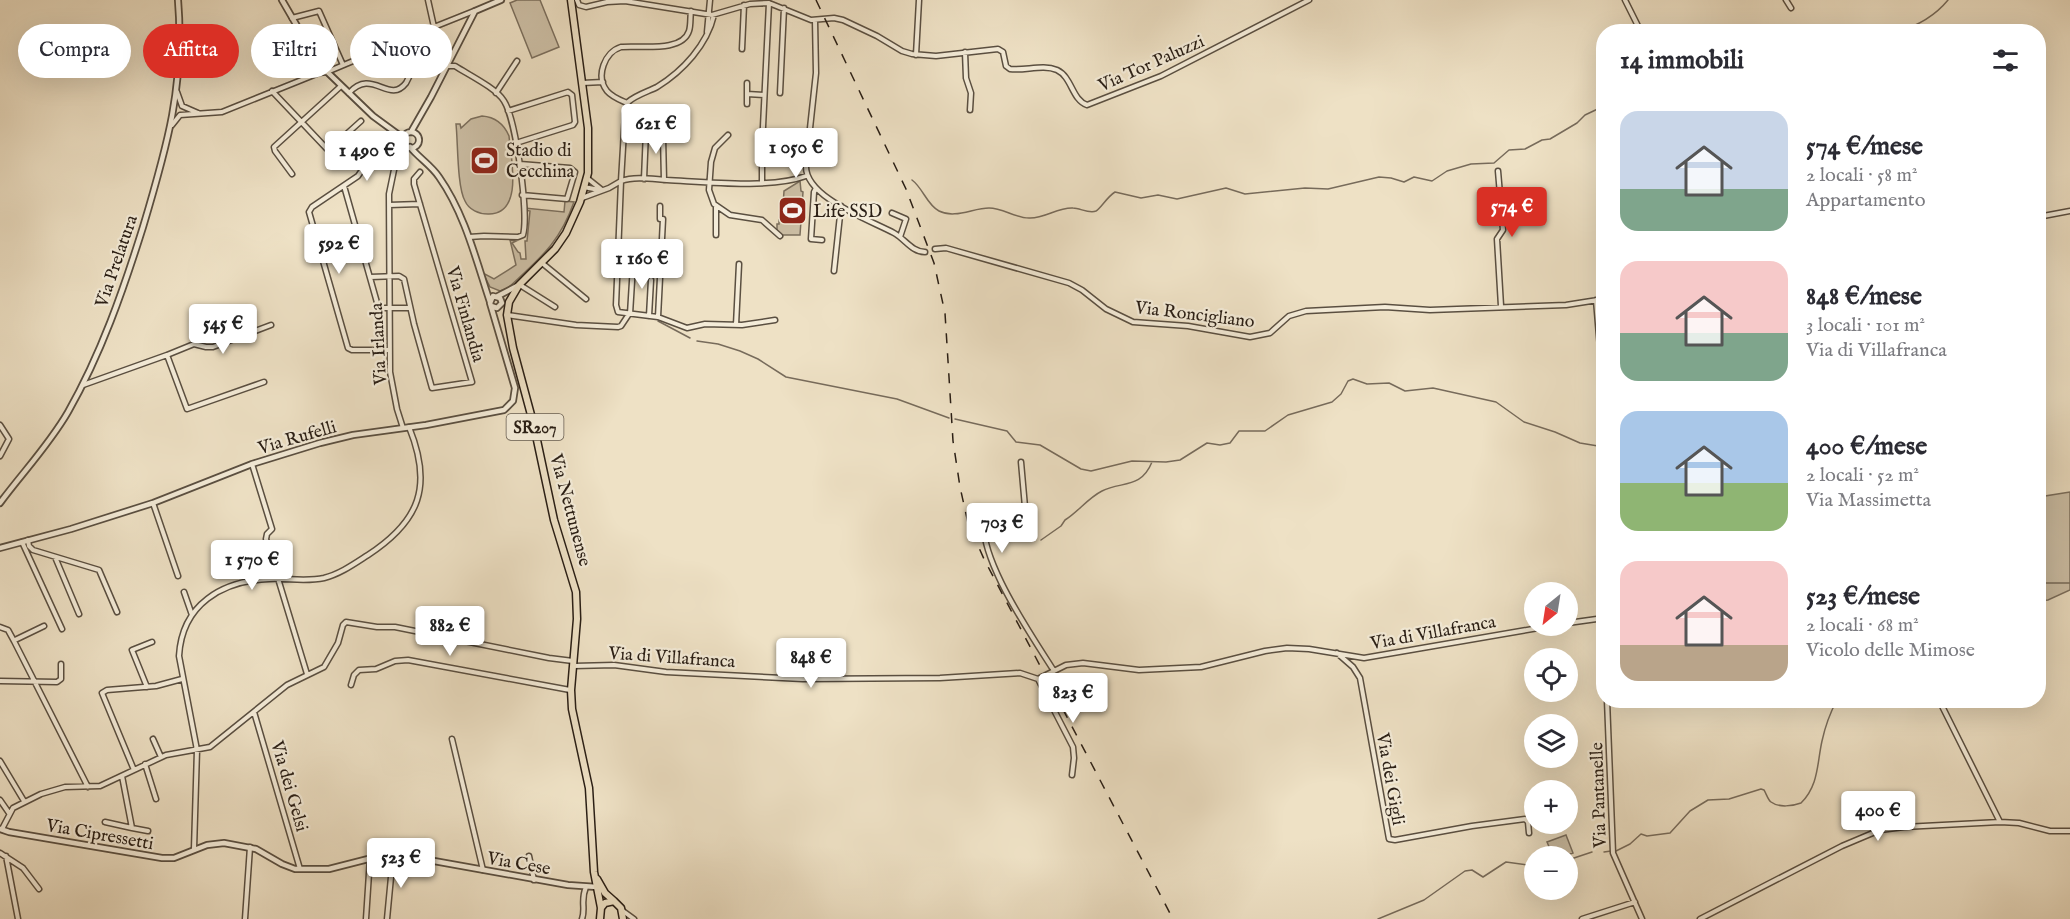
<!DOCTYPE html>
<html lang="it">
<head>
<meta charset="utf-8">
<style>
  :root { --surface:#fff; --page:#f2f2f3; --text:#2b2b33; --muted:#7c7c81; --accent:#d93025 }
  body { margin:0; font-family:"IM FELL English",serif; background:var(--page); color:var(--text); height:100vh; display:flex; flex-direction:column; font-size:22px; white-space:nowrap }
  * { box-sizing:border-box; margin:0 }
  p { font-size:20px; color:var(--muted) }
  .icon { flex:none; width:33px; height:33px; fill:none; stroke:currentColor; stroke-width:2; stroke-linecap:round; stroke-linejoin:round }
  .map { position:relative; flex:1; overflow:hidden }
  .side { position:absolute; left:1596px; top:24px; width:450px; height:684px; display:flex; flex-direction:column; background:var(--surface); border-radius:24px; box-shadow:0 6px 24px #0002 }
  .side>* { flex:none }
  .guide { position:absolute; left:18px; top:24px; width:570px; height:54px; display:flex; gap:12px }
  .needle { width:39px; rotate:210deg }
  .controls { position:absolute; left:1524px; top:582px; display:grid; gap:12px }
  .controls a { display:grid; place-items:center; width:54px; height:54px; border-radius:50%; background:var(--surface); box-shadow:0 6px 24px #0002; font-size:30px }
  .price { position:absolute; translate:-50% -51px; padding:0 14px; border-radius:6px; background:#fff; color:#222; font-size:20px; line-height:39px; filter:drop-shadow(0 2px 3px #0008) }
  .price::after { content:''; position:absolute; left:50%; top:36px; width:18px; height:14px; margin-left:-9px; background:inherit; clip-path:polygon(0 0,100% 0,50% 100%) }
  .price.current { background:var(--accent); color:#fff }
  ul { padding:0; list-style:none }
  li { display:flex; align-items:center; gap:18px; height:150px; padding:0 24px }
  li span { display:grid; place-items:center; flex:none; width:168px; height:120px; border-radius:18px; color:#555 }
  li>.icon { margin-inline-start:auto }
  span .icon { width:72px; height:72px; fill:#fffc; stroke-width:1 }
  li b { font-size:26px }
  h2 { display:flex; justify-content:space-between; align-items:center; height:72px; padding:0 24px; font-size:26px }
  .pill { padding:0 21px; border-radius:27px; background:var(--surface); box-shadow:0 6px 24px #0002; font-size:21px; line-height:54px }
  .pill.current { background:var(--accent); color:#fff }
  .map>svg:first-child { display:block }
  .green { fill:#cdc0a7; stroke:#7b6f5e; stroke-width:1.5 }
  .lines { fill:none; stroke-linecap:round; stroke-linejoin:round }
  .stream { stroke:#776b5b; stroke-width:1.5 }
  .minor-casing { stroke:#5a4f41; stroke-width:7 }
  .tertiary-casing { stroke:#5a4f41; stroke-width:8 }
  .primary-casing { stroke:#291e15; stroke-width:9 }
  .minor { stroke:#f4ecd9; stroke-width:4 }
  .tertiary { stroke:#f4ecd9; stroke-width:4.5 }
  .primary { stroke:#eee1c5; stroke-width:6 }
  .rail { stroke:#291e15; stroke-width:1.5; stroke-dasharray:10 10; stroke-linecap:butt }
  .minor-bridge-casing { stroke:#5a4f41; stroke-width:7; stroke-linecap:butt }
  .minor-bridge { stroke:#f4ecd9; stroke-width:4 }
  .labels { text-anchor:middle; stroke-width:4.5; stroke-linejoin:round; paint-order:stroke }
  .shield { fill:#f4ecd9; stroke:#665c50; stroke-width:1.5 }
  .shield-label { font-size:16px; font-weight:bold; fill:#291e15 }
  .street-label { font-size:18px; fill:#291e15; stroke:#f4ecd9 }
  .poi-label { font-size:18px; fill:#291e15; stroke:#f4ecd9; text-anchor:start }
</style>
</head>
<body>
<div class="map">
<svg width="2070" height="919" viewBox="0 0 2070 919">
  <rect width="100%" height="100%" fill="#eee1c5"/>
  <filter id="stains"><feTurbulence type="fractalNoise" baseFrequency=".00333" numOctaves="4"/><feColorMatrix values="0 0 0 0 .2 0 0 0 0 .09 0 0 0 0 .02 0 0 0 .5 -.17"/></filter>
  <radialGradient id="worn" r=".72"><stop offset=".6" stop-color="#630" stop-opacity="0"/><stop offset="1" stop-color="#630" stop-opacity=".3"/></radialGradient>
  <path class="green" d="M517,0H540L559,47L532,58L510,3Z
    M482,116C495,117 504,124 509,136C511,158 524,215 488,214C479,214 469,210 465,201C457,187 458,142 456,124H460L461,128L471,119Z
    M800,181L801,191L803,192L800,235H781L777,231V224H779V220H782L784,191Z
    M565,201L574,202C559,244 540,258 508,288L500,291L490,287L483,273L494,279L516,265L510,240L516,241L512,243L518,252L520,253L521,259H526L525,241H527L530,211L525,210V208L564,212Z
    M2070,492V590L2048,600L2039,601V497Z
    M1566,835L1573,853L1564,856H1553L1547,842Z"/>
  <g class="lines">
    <path class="stream" d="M1897,32C1917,26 1935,16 1948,0
      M912,180C923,188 927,205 939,211C955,219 973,208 989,208C1003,208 1015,218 1029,218C1044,219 1058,207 1073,208C1080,208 1089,214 1096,211C1101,208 1107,197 1115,192L1141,198L1158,195L1177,199L1226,188L1245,194L1305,188L1328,189L1379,177L1391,178L1404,182L1414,177L1432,181L1447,171L1471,164L1494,163L1509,150L1525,149L1542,140L1550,139L1577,123L1585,115L1604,106
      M658,321L690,338
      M697,341L718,344L740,351L758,359L786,377L897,399L949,418
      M955,419L1007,431L1016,442L1040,445L1081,469L1091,471L1132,461L1166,462L1180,460L1207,443L1220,445L1230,443L1239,431H1265L1288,415L1332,402L1341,394L1348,381L1353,379L1367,384L1389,383L1405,391L1433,388L1496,402L1524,422L1555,432L1580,443L1604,447
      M1041,540L1061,526L1065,520C1078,512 1088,498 1102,491C1122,481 1141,489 1152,462
      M2038,583H2070
      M1616,851L1630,844L1641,834L1647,836L1670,833L1690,811L1708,800L1729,799L1761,789L1764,790C1766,793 1768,800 1771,802C1779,808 1793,806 1801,803C1819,785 1817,763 1822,741C1825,727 1830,713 1837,700
      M1604,852L1611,851
      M1568,860L1592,852
      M1378,919L1424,900L1465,871L1472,870L1483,877L1506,862L1534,866"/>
    <defs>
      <path id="minor" d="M577,0L579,5L586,7L607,2L625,1L712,15L750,4L769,3L811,20L834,18L843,20L877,36L902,51L912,54L936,56L998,49L1003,52L1006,66L1010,69C1025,71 1043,64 1057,70C1072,77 1072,100 1087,105L1161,76L1309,0
        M1625,0L1641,32
        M1786,0L1791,8
        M292,18L319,11L343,65
        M815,20L816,73L806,165C804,197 870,220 894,233C905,239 912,252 925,252
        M707,32L710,0
        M742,49L744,5
        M965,52L966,78L971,93L970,110
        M916,55L919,0
        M448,66H455C469,75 496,88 504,101C516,120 529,214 523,235L518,237L484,236L469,237
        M582,83L603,82
        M272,91L327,149L331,148L361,121
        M177,92L182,106L198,113
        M349,93C372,67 389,105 406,83L434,27L474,11
        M496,93L517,61
        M780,93L784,8
        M747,94L764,95
        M627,103C620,100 612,97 607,91C595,76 605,52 621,47C640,45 682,53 689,31C691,25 690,17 691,11
        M747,104V83
        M508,111L568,92L572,95L575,122L573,125L516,143
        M172,125L180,115L222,112L319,73L327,72L434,27L428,0
        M662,127L663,137
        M728,135L715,148L711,162L709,190L714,204L730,215L762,220L780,236
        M762,147L769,3
        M376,159L362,170L358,176L312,207L309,212L348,348L352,350H389
        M520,164L570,168L575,172L567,199L522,195
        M1498,171L1503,230L1497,239L1501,306
        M292,174L275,151L274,147L341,86
        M587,178L602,190
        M644,179L646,131
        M664,180L663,137H686
        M762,183V151
        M344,186L378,306L381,308H410
        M584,187L599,190
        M816,188L814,192L811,239L822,240
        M582,198L609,188L621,181L625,114L628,102C636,95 647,92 657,87C683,71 707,45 714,15
        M389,205L420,204
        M716,207V235
        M892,213L906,219L900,237
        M2038,217L2070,211
        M935,249L946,248L1069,283L1082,290L1106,309L1133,322L1188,326L1250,337L1270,333L1289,316L1306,311L1385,307L1430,310L1566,305L1604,299
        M542,263L586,299
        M834,271L841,206
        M370,277L399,276L404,279L414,324L432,388L472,382L414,184V179L420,172
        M520,285L555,307
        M1596,300L1604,396
        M630,314L633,265
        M507,315L576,325L618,327L621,326L629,314
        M649,316L651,280
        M658,317L663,219H660V206
        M775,320L742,325L705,324L687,328L658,317L618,312L616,305L621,181C635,176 652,179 667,180C706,182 771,189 806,176
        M736,325L739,264
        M167,355L194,344L206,347H213L271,325
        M83,385L167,355L187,409L264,382
        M0,425L9,439L0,456
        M403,428L397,409L390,372L389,194L395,165L404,143
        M1021,462L1025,507L1021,509L986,513C971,549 1034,639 1054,671
        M252,464L272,529L267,534L266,539L307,674
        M153,503L178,576
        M28,540L29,546L33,550L99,570L117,612
        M22,542L62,629
        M55,557L79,614
        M184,592L192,615
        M1568,623L1604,618
        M0,627L8,630L14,641L88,787
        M15,640L44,626
        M1337,653L1353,667L1360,678L1389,839L1395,840L1472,826L1525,819L1528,822L1529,833
        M574,666L614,665L666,672L803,679L940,678L1020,673L1038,679L1042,677
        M1052,672L1066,665L1083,663L1139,670L1201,667L1265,651L1287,648L1309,649L1364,658L1550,626
        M1038,679L1073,747L1074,758L1072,775
        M0,681L57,682L61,679V664
        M351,685L354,675L359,670L376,669L395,661L408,660L570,690
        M147,687L132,650L152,642
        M1607,700L1613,853L1642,919
        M1939,700L2000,822
        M254,712L300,869
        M153,739L161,757
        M452,739L483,870
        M0,761L24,801
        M145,764L156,799
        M134,770L102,693L107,690L156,686L182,679
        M0,800L9,813
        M105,822L132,828L122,776
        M132,828L148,831
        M2,829L13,808L41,794L65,787L100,786L166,755L210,747L287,685L324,667L338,643L343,625L346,622L377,627H395L549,658L573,661
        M194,849L197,750L179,656C182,604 222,581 269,579C287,578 306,582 324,578C340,574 354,564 368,555C420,521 433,486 409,427
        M0,853L23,868L39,889
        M6,856L18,919
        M529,856L534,880
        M623,911L634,919
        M245,919L250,847
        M366,919L370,858
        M387,919L393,856
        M582,919C586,908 580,901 586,887
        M1582,919L1635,902
        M1700,919L1842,846L1880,830L1904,827L2000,822L2019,823L2050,831H2070"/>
      <path id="tertiary" d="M282,0L319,64L373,116L403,138
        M411,132L431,97L475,11L501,0
        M403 140a8 8 0 1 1 16 0a8 8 0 1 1-16 0Z
        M410,147C419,158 431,165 439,177C465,214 476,260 490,302
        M498,296L517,286
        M0,503C23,472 49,445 68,412C101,354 123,291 143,227C167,147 185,85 178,0
        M0,548L71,529L153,503L252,464L320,443L353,435L426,425L504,410L513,401L515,388L490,303L493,296L500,298L502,303L497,308L491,306
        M0,829L9,832L162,858H174L207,845L224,843L256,849L282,864L295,869H329L376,857L391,856L434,861L568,885L597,887"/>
      <path id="primary" d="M571,0L588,128V173L580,202L566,233L555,249L519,285L509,302L507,315L513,348L534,426L554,520L576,592L577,619L571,690L572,709L589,788L594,872L601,908L600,919
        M597,879L605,893L614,901
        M601,908L605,903L614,901L621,908L623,919"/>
    </defs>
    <use href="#minor" class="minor-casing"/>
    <use href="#tertiary" class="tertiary-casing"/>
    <use href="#primary" class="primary-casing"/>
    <use href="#minor" class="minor"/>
    <use href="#tertiary" class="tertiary"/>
    <use href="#primary" class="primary"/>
    <path class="rail" d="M816,0L906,189L934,263L945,313L953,441L960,487L968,523L984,559L1173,919"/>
    <defs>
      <path id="minor-bridge" d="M1042,677L1052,672"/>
    </defs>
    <use href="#minor-bridge" class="minor-bridge-casing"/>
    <use href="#minor-bridge" class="minor-bridge"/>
  </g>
  <defs>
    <symbol id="stadium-square" viewBox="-11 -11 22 22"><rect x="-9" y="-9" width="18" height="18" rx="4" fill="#8f2418" stroke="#f4ecd9"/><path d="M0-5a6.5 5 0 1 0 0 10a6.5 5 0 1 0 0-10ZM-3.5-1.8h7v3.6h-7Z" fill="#fff"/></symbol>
  </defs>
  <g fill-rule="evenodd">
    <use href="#stadium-square" x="468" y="144" width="33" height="33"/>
    <use href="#stadium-square" x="776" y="194" width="33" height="33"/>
  </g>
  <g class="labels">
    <rect class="shield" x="506.5" y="414" width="57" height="26" rx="4.5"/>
    <g class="shield-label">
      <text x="535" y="433">SR207</text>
    </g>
    <g class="street-label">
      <text transform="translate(1151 63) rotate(-24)" y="6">Via Tor Paluzzi</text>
      <text transform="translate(116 261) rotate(-71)" y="6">Via Prelatura</text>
      <text transform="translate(466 314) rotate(74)" y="6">Via Finlandia</text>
      <text transform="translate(1195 314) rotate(7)" y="6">Via Roncigliano</text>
      <text transform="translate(378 344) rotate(-93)" y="6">Via Irlanda</text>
      <text transform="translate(297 437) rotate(-16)" y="6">Via Rufelli</text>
      <text transform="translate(571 510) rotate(75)" y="6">Via Nettunense</text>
      <text transform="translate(1433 632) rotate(-10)" y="6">Via di Villafranca</text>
      <text transform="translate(672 657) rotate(4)" y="6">Via di Villafranca</text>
      <text transform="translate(1391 779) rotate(80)" y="6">Via dei Gigli</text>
      <text transform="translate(290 786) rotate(74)" y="6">Via dei Gelsi</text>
      <text transform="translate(1598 795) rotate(-92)" y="6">Via Pantanelle</text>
      <text transform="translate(100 834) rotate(10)" y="6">Via Cipressetti</text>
      <text transform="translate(519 863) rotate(10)" y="6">Via Cese</text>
    </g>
    <g class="poi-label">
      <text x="506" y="156">Stadio di<tspan x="506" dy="21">Cecchina</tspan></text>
      <text x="813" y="217">Life SSD</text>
    </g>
  </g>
  <rect width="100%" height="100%" filter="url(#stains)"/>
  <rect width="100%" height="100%" fill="url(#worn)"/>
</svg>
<div class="controls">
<a><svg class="needle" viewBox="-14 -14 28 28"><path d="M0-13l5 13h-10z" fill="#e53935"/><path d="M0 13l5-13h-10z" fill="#7c7c81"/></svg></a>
<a><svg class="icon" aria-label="locate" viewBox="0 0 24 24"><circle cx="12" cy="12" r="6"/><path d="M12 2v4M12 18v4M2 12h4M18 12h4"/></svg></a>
<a><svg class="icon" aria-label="layers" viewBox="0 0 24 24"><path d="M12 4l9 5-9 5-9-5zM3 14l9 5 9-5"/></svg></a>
<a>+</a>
<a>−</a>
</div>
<b class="price" style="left:656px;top:155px">621 €</b>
<b class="price" style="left:796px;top:179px">1 050 €</b>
<b class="price" style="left:367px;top:182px">1 490 €</b>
<b class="price current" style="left:1512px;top:238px">574 €</b>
<b class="price" style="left:339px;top:275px">592 €</b>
<b class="price" style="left:642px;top:290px">1 160 €</b>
<b class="price" style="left:223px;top:355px">545 €</b>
<b class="price" style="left:1002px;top:554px">703 €</b>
<b class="price" style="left:252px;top:591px">1 570 €</b>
<b class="price" style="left:450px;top:657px">882 €</b>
<b class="price" style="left:811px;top:689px">848 €</b>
<b class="price" style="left:1073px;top:724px">823 €</b>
<b class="price" style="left:1878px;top:842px">400 €</b>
<b class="price" style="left:401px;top:889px">523 €</b>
<div class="guide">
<a class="pill">Compra</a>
<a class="pill current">Affitta</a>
<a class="pill">Filtri</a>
<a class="pill">Nuovo</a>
</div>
<section class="side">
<h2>14 immobili<svg class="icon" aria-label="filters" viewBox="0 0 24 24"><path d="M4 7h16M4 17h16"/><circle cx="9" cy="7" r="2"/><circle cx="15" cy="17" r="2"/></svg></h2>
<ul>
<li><span style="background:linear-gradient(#c9d6e8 65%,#7fa58c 0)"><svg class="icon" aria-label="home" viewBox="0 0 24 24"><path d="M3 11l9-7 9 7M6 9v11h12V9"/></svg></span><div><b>574 €/mese</b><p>2 locali · 58 m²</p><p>Appartamento</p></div></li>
<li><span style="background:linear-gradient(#f6c9c9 60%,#7fa58c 0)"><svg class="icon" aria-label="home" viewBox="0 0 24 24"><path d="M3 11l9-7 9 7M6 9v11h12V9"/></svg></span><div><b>848 €/mese</b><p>3 locali · 101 m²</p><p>Via di Villafranca</p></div></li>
<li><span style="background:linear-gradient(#a9c7e8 60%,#8fb573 0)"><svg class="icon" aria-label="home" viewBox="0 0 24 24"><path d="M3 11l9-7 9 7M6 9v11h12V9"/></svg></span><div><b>400 €/mese</b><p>2 locali · 52 m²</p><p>Via Massimetta</p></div></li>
<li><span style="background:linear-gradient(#f6c9c9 70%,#b9a48a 0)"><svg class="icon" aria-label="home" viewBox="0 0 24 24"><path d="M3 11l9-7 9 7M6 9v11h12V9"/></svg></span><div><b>523 €/mese</b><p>2 locali · 68 m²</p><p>Vicolo delle Mimose</p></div></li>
</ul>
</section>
</div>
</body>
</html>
